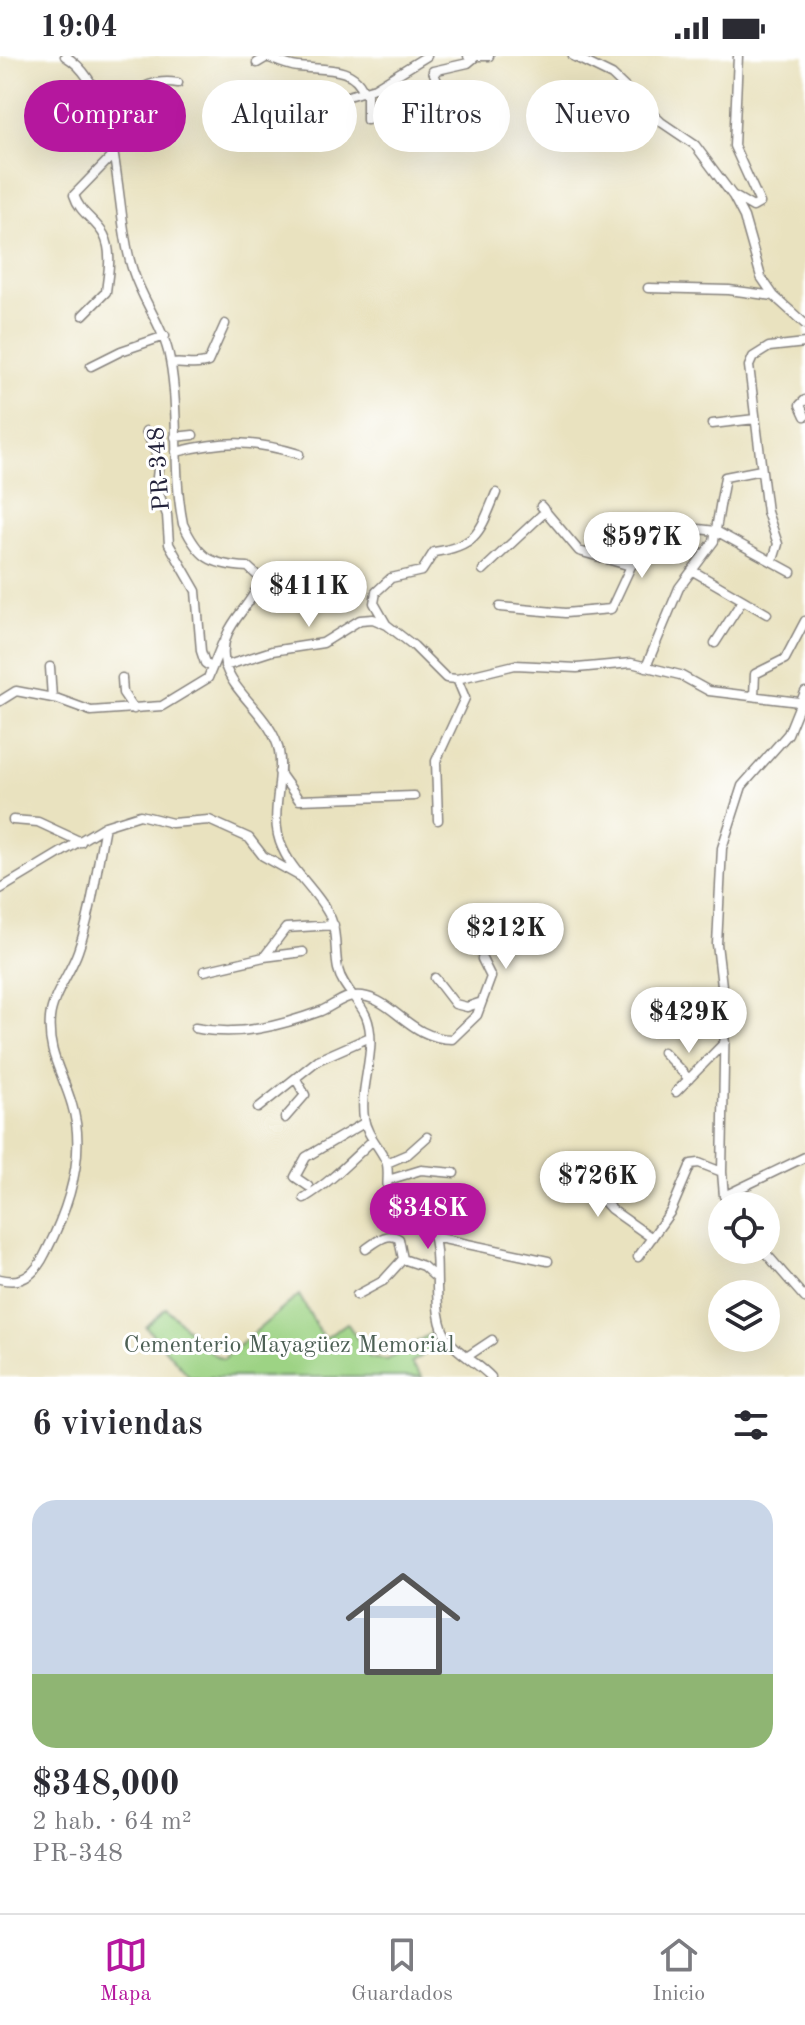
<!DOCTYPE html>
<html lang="es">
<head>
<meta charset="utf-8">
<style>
  :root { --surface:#fff; --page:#f7f7f7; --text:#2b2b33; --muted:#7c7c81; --line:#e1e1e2; --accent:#b5179e }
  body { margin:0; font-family:"Old Standard TT",serif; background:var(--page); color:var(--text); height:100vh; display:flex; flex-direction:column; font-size:30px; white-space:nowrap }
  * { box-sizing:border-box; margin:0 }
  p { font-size:26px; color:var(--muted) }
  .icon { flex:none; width:44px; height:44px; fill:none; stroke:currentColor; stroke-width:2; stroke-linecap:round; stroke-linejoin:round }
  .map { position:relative; height:1321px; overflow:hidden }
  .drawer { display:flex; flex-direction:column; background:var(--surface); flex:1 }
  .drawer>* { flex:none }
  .top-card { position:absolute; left:24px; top:24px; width:758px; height:72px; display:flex; gap:16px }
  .buttons { position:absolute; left:708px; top:1136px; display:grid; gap:16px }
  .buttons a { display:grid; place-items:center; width:72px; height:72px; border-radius:50%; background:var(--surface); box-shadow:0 8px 32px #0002; font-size:40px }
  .price { position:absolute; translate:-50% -68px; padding:0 18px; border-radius:28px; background:#fff; color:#222; font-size:26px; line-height:52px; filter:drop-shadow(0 2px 4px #0008) }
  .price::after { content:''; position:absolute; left:50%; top:48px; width:24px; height:18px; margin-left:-12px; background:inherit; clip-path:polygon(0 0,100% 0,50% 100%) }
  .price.active { background:var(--accent); color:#fff }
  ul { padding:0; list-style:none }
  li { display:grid; align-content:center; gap:16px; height:424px; padding:0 32px }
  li+li { border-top:2px solid var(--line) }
  li span { display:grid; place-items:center; height:248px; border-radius:24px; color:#555 }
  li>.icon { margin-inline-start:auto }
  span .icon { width:144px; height:144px; fill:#fffc; stroke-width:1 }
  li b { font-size:34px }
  h2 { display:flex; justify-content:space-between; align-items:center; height:96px; padding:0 32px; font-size:34px }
  .pill { padding:0 28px; border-radius:36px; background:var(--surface); box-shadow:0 8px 32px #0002; font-size:28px; line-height:72px }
  .pill.active { background:var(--accent); color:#fff }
  .status { display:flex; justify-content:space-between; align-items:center; height:56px; padding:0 40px; background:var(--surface); direction:ltr }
  .status svg { height:22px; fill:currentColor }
  .dock { display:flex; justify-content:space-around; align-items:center; height:112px; border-top:2px solid var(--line); background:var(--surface); font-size:22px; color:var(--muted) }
  .dock a { display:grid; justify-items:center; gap:4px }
  .dock .active { color:var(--accent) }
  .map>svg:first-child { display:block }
  .green { fill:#9dd384; stroke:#607a60; stroke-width:2 }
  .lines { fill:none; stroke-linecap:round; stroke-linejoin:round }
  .minor-casing { stroke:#86827d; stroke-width:11 }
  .minor { stroke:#fff; stroke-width:8 }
  .labels { text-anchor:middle; stroke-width:6; stroke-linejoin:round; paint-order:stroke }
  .street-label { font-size:24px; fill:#22223b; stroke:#fff }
  .park-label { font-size:24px; fill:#4d6055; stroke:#fff }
</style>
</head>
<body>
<div class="status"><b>19:04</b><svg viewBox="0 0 49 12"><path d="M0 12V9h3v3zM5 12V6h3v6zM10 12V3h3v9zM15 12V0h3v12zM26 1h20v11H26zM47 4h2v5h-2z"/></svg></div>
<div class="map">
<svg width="805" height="1321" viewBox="0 0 805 1321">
  <rect width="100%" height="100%" fill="#fff"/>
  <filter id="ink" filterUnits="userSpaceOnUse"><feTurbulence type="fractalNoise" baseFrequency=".0125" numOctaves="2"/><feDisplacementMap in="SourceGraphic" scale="16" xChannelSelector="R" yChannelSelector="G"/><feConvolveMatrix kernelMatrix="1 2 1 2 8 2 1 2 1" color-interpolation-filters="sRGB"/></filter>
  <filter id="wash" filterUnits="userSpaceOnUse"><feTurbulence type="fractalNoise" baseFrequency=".006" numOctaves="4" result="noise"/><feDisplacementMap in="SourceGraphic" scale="32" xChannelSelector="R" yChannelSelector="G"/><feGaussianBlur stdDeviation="1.8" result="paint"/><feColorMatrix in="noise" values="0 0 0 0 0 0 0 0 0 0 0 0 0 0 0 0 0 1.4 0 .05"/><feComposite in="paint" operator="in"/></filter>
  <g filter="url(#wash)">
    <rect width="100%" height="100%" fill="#e9e2bf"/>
    <path class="green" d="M299,1239L324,1283L347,1267L370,1302L387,1304L433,1276L439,1289L411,1307L422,1321H190L146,1271L166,1252L213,1298L223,1303Z"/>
  </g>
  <g filter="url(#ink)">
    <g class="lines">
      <defs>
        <path id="minor" d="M65,0C124,35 113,156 133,215C143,246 164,271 170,304C180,358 172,414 183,468C199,502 210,509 248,511L260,522C253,554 216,569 225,608C232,637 273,662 279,695C284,722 272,751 278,779C285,810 312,829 327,855C338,872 334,894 338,913C342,931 359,944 366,960C379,991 359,1029 364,1062C366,1078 379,1090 386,1105C391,1117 383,1134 392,1146C403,1160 426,1162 433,1180C442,1203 429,1263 450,1286C461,1299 479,1308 491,1321
          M468,0H489
          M573,0L612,19L661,66L695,89L733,140L744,161L761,221L774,240L805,268
          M257,7L267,1C277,5 288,10 298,11C323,14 355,9 364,37
          M331,45L375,32L427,0
          M367,64V35
          M430,64L440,33L433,15L468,7L474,2
          M109,78C121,46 140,21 178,27
          M734,140L753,151L760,147L734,90L738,0
          M648,232L729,234L774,240
          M83,259L106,236C108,218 113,196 104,179C95,163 80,158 74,139L112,100
          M171,308C184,306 196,311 208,306L225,268
          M91,310L121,295L165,280
          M805,344L800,349L805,360
          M712,368L755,363
          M146,375L159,404L156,430L167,459L169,488L196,535L201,595L205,607L212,612
          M175,381L193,379
          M176,396C224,384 252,384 299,398
          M541,450L579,495L631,510
          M773,504L778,488L767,456L749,310L753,301L769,291L805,287
          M483,514L546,455
          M693,515L767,558
          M500,551L565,557L611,553L631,510L663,469L716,475L791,516
          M386,568L374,547L376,536L391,522L422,515L434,496C478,490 480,475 496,437
          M715,587L742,545
          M225,610L272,595L323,587L360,564L373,563L387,569L414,590L446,622L457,623L515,609L577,612L631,607L680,619L709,635L799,646
          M50,611L52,642
          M646,611L679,532L714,485L725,421L761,414
          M122,622L123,637L134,653
          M754,640L755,618L785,603L805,565
          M0,645L16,635L58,643L91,655L162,650L208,622L222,588
          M279,716L299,744L414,740
          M13,764L38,766L81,786
          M438,764L436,705L465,642L457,623
          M0,833L105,770L140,759L172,767L209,764L249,782L263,800L299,820
          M264,901L303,896
          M204,915L264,901L286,872L334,869
          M435,922L455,948L467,951L479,947
          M195,972C239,981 280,970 321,955C331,951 344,940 354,940C391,937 407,983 452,983L477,959L491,921L482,903
          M663,996L689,1023
          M676,1036L725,986
          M258,1052L318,1004L370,981
          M285,1062L305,1039L296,1023
          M387,1107L408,1098L427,1081
          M573,1111L611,1153L652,1182
          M388,1124L421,1114L454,1117
          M308,1130L295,1121L306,1101L364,1067
          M724,1140L805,1101
          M304,1142C331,1126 350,1105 373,1084
          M734,1150L724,1140L722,1116L725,955L717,888L722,792L742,730L788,678L805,636
          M434,1181L548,1205
          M763,1194L805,1242
          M638,1201L671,1155L691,1108L699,1107L722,1116
          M403,1203L423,1210L434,1220
          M0,1223C24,1229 36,1217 46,1196C68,1153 87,1098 72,1049C63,1017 47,998 50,962C52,940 71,916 78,895C92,856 97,810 105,770
          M357,1239L383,1225L403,1203L399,1183C388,1175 376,1186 366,1193
          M468,1300L492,1284"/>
      </defs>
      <use href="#minor" class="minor-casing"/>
      <use href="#minor" class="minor"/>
    </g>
  </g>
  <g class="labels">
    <g class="street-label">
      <text transform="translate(158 413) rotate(-94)" y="8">PR-348</text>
    </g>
    <g class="park-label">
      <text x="289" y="1296">Cementerio Mayagüez Memorial</text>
    </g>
  </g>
</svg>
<div class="buttons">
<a><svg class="icon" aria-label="locate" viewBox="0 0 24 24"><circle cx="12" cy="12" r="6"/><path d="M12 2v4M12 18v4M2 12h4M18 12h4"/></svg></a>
<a><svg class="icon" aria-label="layers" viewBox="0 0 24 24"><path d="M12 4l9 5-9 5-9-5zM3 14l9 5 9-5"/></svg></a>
</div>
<b class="price" style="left:642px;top:524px">$597K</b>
<b class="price" style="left:309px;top:573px">$411K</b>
<b class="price" style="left:506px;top:915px">$212K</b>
<b class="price" style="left:689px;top:999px">$429K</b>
<b class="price" style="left:598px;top:1163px">$726K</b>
<b class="price active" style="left:428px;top:1195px">$348K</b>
<div class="top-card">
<a class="pill active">Comprar</a>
<a class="pill">Alquilar</a>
<a class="pill">Filtros</a>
<a class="pill">Nuevo</a>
</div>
</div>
<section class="drawer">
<h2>6 viviendas<svg class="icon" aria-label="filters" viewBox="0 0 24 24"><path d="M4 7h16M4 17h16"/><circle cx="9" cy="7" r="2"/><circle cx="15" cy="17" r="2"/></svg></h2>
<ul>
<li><span style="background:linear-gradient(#c9d6e8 70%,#8fb573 0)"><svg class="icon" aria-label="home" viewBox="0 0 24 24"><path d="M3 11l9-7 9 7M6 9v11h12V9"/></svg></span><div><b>$348,000</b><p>2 hab. · 64 m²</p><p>PR-348</p></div></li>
</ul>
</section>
<nav class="dock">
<a class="active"><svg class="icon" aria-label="map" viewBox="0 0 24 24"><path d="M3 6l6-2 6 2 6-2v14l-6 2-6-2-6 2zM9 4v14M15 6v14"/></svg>Mapa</a>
<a><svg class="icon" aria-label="saved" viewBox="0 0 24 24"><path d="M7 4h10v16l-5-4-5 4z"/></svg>Guardados</a>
<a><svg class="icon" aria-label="home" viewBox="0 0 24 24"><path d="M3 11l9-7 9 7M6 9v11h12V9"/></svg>Inicio</a>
</nav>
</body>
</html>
